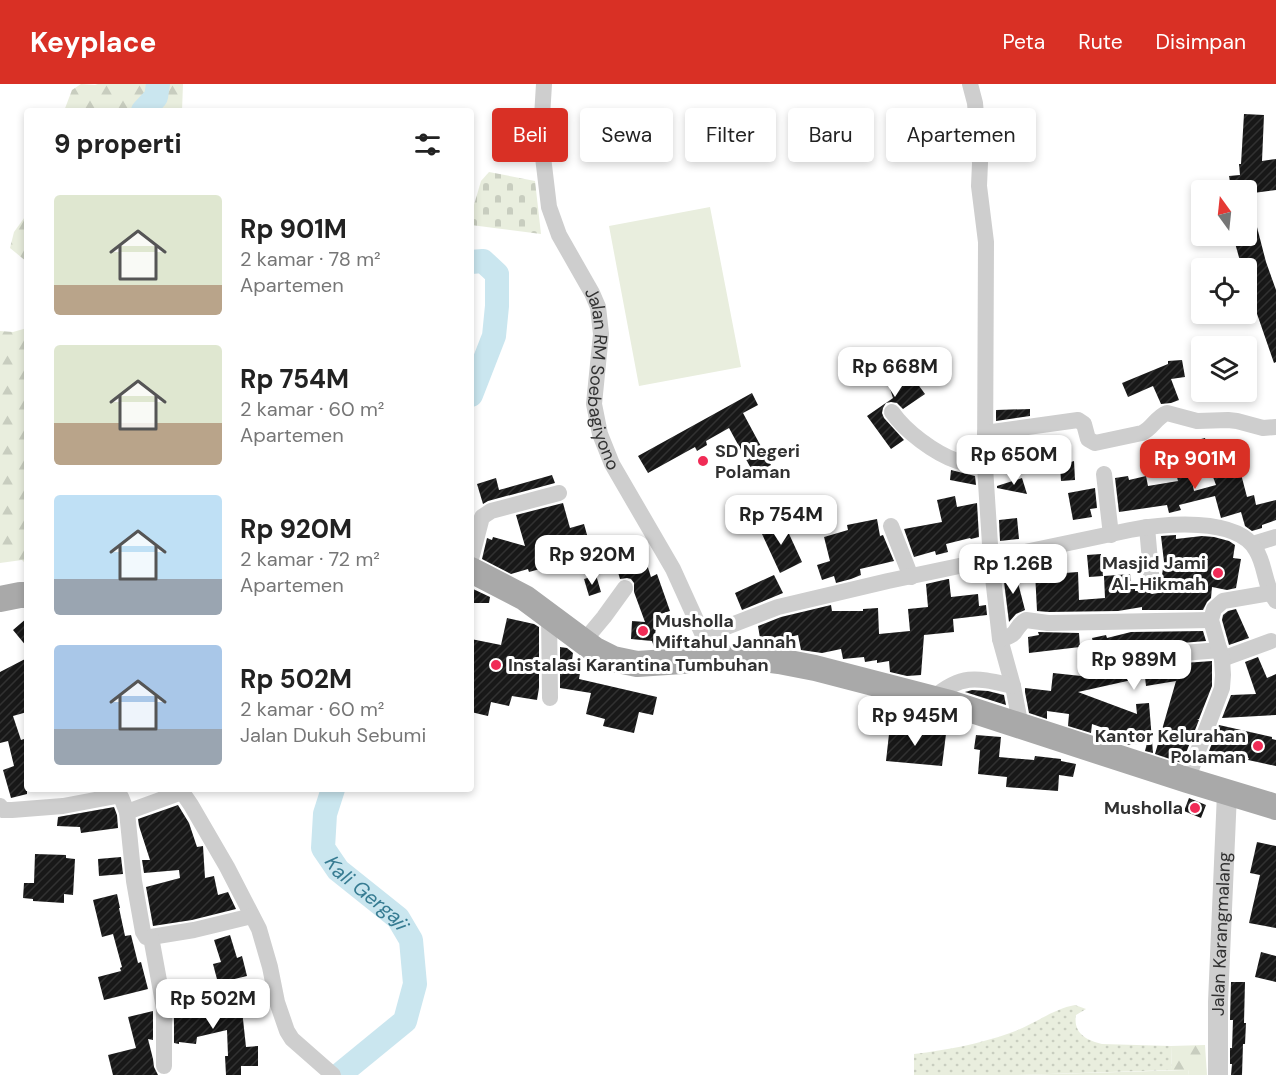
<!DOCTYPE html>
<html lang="id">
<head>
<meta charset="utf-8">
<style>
  :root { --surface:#fff; --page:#f2f2f2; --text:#222; --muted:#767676; --accent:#d93025 }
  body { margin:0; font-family:"DM Sans",sans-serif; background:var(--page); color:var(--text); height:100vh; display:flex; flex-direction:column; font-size:22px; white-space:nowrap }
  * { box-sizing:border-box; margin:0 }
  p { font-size:20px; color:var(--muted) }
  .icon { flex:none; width:33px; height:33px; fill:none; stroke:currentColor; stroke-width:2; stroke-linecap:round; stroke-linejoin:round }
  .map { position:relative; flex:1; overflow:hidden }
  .sheet { position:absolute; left:24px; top:24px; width:450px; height:684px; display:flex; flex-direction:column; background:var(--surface); border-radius:6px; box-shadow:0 3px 9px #0003 }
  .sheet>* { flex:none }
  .guide { position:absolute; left:492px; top:24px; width:570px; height:54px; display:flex; gap:12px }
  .needle { width:39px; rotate:345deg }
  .fabs { position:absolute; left:1191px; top:96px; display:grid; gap:12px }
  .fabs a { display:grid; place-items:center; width:66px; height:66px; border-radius:6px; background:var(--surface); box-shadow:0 3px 9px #0003; font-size:30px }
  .price { position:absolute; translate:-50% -51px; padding:0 14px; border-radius:12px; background:#fff; color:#222; font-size:20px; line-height:39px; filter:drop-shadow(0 2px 3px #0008) }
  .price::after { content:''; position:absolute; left:50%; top:36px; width:18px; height:14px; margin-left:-9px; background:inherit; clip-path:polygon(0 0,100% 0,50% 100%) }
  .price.active { background:var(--accent); color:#fff }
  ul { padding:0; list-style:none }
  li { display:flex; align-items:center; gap:18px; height:150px; padding:0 30px }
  li span { display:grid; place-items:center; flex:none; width:168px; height:120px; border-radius:6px; color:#555 }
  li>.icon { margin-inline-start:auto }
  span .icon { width:72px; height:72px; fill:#fffc; stroke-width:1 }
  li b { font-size:26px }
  h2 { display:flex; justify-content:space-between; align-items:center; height:72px; padding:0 30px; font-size:26px }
  .chip { padding:0 21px; border-radius:6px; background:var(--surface); box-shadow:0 3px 9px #0003; font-size:21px; line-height:54px }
  .chip.active { background:var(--accent); color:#fff }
  header { display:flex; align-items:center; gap:36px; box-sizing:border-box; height:84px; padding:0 30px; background:var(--accent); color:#fff }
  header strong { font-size:28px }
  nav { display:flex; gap:33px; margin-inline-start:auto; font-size:21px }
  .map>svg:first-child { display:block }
  .grass { fill:url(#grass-dots) }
  .forest { fill:url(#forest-firs) }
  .cemetery { fill:url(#cemetery-stones) }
  .park { fill:#e9eede }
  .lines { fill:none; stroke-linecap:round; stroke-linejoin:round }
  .river { stroke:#cae6ef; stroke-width:24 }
  .building { fill:url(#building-hatch) }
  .minor { stroke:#cecece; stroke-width:16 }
  .tertiary { stroke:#cecece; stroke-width:20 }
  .primary { stroke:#a9a9a9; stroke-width:26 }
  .poi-dot { fill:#f02b56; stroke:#fff; stroke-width:2 }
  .labels { text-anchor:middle; stroke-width:6; stroke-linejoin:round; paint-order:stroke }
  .street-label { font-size:18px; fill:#313131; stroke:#fff }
  .poi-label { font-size:18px; font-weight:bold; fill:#313131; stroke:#fff; text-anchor:start }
  .water-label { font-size:20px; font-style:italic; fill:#377c92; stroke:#fff }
</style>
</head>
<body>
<header>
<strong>Keyplace</strong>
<nav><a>Peta</a><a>Rute</a><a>Disimpan</a></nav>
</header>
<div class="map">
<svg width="1276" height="991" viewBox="0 0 1276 991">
  <defs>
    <pattern id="grass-dots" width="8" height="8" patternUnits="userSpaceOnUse" patternTransform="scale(1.5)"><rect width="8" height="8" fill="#e9eede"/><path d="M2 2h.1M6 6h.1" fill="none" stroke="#c8cdbf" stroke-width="1.8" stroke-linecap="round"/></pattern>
    <pattern id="forest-firs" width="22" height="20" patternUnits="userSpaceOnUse" patternTransform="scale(1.5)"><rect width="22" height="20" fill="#e9eede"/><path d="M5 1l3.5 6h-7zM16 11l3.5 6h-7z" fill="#c8cdbf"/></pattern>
    <pattern id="cemetery-stones" width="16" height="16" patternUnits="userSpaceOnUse" patternTransform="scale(1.5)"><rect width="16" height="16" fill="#e9eede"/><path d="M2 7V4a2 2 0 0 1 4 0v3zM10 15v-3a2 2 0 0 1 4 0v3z" fill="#c8cdbf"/></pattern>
    <pattern id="building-hatch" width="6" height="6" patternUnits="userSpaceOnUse" patternTransform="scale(1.5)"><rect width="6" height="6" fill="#181818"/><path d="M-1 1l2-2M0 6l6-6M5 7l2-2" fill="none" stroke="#313131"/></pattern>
  </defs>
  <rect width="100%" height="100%" fill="#fff"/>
  <path class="grass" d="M1075,921L1086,925L1076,931C1073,949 1086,956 1102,960L1171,962L1172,986L1018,991H914V970C947,966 979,960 1010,949C1032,942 1052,925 1075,921Z"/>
  <path class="forest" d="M81,0L95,1L98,0H183L182,27H64L72,6Z
    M27,130V178L10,164L14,148Z
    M27,244V481L22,476L0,479V247L13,248Z
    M1205,961L1207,991H1189L1188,986H1172L1171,962Z"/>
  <path class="cemetery" d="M489,88L535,97L541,150L471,141V131L481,97Z"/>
  <path class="park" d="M710,123L741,283L639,302L609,142Z
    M1188,986L1189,991H1018Z"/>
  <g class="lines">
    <g class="river">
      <path d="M143,27L156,13L158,0"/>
      <path d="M471,178L483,177L497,190V222L494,252L471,311"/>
      <path id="s1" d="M333,705L325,730L323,764L338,786L398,834L411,856L415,900L405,937L339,991"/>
    </g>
  </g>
  <path class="building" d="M1244,30L1264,31L1262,77L1276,75V106L1246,110V106H1242V103L1231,104L1229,92L1240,91L1239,80H1241Z
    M1250,116L1266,178L1276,206V278L1274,279L1246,198V184H1242L1233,152H1246V117Z
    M902,272L912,302L917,299L925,310L903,325L897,319L891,318L886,319L883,324L882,329L884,334L904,356L891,365L867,332L893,314L885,289L881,291L877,280Z
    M1182,276L1185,293L1171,295L1179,316L1171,319L1161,320L1153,302L1128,313L1122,299L1168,280V277Z
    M752,309L758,321L743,329L771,381L754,390L729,344L706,357L707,361L697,367L695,363L648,389L638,372Z
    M1030,325V332L996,337V326Z
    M1037,353L1040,369L1008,375L1005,357Z
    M1205,354L1212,381L1190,387L1194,407L1216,401L1213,393L1228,389L1229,393L1241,390L1247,413L1254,411L1256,421L1276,416V436L1262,441V444L1252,447L1245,442L1241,428L1221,434L1215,412L1179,421L1181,426L1169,429L1167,421L1119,428L1115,394L1128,392L1129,396L1146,392L1148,402L1178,397L1170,367L1194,361L1193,357Z
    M1074,377L1075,396L1061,397L1060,381Z
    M951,386L975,392L976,401L950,396Z
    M552,391L555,399L488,417L483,420L477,400L496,394L499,406Z
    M1022,394L1027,410L997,404V402Z
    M1095,404L1097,424L1090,425L1092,433L1073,436L1068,409Z
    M955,412L957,423L977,419L979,453L971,455L970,454L946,460L948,468L936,471L935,467L914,473L904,445L942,438L937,416Z
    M563,419L570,444L584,440L591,465L546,480L547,483L529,488L528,485L511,490L482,475L487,454L492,456L493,453L525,462L516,431Z
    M779,434L781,440L784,439L802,478L780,489L762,450L768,447L765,441Z
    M1017,434L1019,455L1000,457L999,436Z
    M877,435L880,452L883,451L894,477L860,485L861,491L851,495L836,499L834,492L822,496L817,481L830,477L824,453L848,446L847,441Z
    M1176,451V455L1202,452L1214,453L1229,457L1235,461L1233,474L1241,475L1236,504L1227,506L1212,503L1211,514L1207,518L1203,526H1142V523L1118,527L1049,528L1037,527L1035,488L1051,487V490L1078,488L1079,516L1105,514L1104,492L1130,490L1132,503H1135V507H1145L1152,510L1158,509L1162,504V491L1164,478L1161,452Z
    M642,465L651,493L657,490L670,527L657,531L654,563L652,557L631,555L632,537L645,538L634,508V499L631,495L627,494L620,495L614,475Z
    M1101,470L1103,492L1089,493L1087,471Z
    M1015,487L1025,526L1016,530L1009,538L1003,490Z
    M596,491L601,508L589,512L584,495Z
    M774,491L783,509L742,526L735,509Z
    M948,495H949L951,513L978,510L979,522L986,521L987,531L953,535L954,548L924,551L921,591L907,592L890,588L889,577L877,579V576L865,578L864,573L843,575L841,565L822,569L801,566L798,551L774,557L775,560H761L758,542L781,533L831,521L832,527H863V525L878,524L879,550L910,547L908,525L928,523L926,500Z
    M471,504L490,513L489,519H471Z
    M1236,525L1249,554L1229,561L1222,536L1223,531L1228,527Z
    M27,534V563L13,546Z
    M507,534L534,540L539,543V604L537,616L512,612L509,622L491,618L488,632L471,628V555L501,561Z
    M1203,547L1206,557L1169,560L1164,562L1161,565L1160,570L1162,576L1165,579L1170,580L1212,577V602L1199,635H1197L1199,636L1182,679L1155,670L1176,597L1146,602L1145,593L1078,608L1137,630L1136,620L1149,619L1153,669L1145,667L1147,659L1127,661L1126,652L1092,640L1091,649L1068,642L1069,630L1047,627V635L1029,629L1025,608V604L1051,607L1053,589L1100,594L1092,554L1106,551L1107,554L1131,548Z
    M1038,548L1079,549L1080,563L1029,569L1028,553L1039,551Z
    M560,563L567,564L573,569L572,576L582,577L579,595L657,613L653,631L639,628L634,649L603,642L605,635L586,630L591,609L560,604Z
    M1258,573L1267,594L1276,590V631L1222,634L1231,611L1256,610L1245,578Z
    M27,574V628L13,632L21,656L27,654V710L11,714L3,686L14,682L8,657L0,659V588Z
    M972,606L988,607L1004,611L1006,621L965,608Z
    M890,641L906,642V646L946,650L942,682L886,677Z
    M1219,641L1272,653V655L1276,656V682L1248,676L1249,674L1226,669L1225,672L1209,667Z
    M976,651L1001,653L999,673L1034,676L1035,672L1061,675V677L1076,680L1073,693L1059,691L1058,707L1006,703L1007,693L978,690L980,666L974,665Z
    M1189,714L1206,721L1201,734L1184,727Z
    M178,721L189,739L197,763L203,762L205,794L214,792L218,811L228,808L236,825L192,836L153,842L146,803L180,794L179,786L144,789L142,776H150L139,742L138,735Z
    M114,723L117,731L118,744L81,749L80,743L57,742L58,733Z
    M1257,758L1276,762V844L1249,839L1260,791L1250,789Z
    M35,770L66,771V774L75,775L73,811L64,810V819L33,817V815L23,814L24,799H34Z
    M121,773L123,790L99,792L98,775Z
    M117,810L120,824H119L125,852L131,851L138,879L141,878L148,905L104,916L98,893L121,887L120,884L122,883L113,850L102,853L93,816Z
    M230,851L237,874L242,872L247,892L218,899L213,880L221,878L214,856Z
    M1261,868L1276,872V898L1255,893Z
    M1231,898H1245L1244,939H1246L1245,960H1243L1242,991H1231L1232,980H1230V964H1232L1233,936H1230Z
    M183,901V920L211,914L214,929L242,926L246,963L258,962V982H241V991H226L225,972H228L227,946L197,953L196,960L179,958V960L174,959V924L171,902Z
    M153,927V956L148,955L153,975L154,983L158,991H113L108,971L136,964L128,933Z"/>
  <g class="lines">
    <g class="minor">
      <path id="s2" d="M544,0L542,33L543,73L549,123L559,151L592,209L598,223L601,250L594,320L600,350L612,380L673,485L707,560"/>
      <path d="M970,0L975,19L980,79L979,102L986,158L985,383L991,476L1000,555L1013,602L1021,643"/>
      <path d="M892,328C905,347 934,369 957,377C966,380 976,381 985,383"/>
      <path d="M985,349L1078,336L1084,340L1088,355L1095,359L1142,349C1152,345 1156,333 1167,329L1197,337L1228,336L1237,337L1263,344L1276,343"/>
      <path d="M1104,390L1111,451"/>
      <path d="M891,442L911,493"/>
      <path d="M1147,443L1152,500"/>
      <path d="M1253,460L1276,453"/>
      <path d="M471,475L482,433L491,427L559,409"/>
      <path d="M549,530L550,614"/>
      <path d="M703,552L778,523L888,497L1130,446C1163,440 1237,432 1256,466C1266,482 1264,502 1276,517"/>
      <path d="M1000,555C1021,551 1013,543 1026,536L1048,539L1211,536"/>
      <path d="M584,557L604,533L625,504"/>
      <path d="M1170,570L1220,566"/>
      <path d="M1222,575L1271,557"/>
      <path d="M933,614C963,589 977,594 1013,602"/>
      <path d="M1187,696L1222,604L1223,591L1222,575L1211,536L1214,525L1223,517L1270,509"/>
      <path d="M180,705L191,721L227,783L259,845L270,883L277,918L287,947L292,955L333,991"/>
      <path d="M0,722L3,726H12L63,722L116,712L121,713L127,728L134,797L143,848L146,853H151L194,846L252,832"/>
      <path d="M127,728L182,708"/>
      <path d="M151,853L164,924V982"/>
    </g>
    <path class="tertiary" id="s3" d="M1218,991V918L1227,709"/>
    <path class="primary" d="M471,486L525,514L595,566L613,575L637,580L713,575L755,574L779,577L815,584L950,619L1187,696L1276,723
      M0,515L20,511H27"/>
  </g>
  <g class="poi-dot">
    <circle cx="703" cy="377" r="6"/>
    <circle cx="1218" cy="489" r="6"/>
    <circle cx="643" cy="547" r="6"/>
    <circle cx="496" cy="581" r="6"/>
    <circle cx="1258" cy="662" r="6"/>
    <circle cx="1195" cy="724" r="6"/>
  </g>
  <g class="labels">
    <g class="street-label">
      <text dy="6" stroke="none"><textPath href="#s2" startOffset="308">Jalan RM Soebagiyono</textPath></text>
      <text dy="6" stroke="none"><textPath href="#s3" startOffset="141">Jalan Karangmalang</textPath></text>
    </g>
    <g class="poi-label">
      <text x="715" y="373">SD Negeri<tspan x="715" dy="21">Polaman</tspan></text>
      <text x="1206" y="485" text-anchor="end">Masjid Jami<tspan x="1206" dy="21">Al-Hikmah</tspan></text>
      <text x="655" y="543">Musholla<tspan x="655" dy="21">Miftahul Jannah</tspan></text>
      <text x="508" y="587">Instalasi Karantina Tumbuhan</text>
      <text x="1246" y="658" text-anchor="end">Kantor Kelurahan<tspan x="1246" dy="21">Polaman</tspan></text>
      <text x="1183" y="730" text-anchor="end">Musholla</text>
    </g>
    <g class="water-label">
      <text dy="7" stroke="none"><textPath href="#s1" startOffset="124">Kali Gergaji</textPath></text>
    </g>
  </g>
</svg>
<div class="fabs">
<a><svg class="needle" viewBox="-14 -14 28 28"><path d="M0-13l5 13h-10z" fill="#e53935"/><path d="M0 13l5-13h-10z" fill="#767676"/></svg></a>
<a><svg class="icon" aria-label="locate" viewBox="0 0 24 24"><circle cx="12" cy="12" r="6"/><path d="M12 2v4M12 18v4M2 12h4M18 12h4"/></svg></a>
<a><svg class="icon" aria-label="layers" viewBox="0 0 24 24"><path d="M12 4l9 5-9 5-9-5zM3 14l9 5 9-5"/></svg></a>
</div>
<b class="price" style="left:895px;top:314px">Rp 668M</b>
<b class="price" style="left:1014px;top:402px">Rp 650M</b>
<b class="price active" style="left:1195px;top:406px">Rp 901M</b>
<b class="price" style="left:781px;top:462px">Rp 754M</b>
<b class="price" style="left:592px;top:502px">Rp 920M</b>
<b class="price" style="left:1013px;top:511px">Rp 1.26B</b>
<b class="price" style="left:1134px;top:607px">Rp 989M</b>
<b class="price" style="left:915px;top:663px">Rp 945M</b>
<b class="price" style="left:213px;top:946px">Rp 502M</b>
<div class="guide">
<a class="chip active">Beli</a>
<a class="chip">Sewa</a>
<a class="chip">Filter</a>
<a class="chip">Baru</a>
<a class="chip">Apartemen</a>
</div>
<section class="sheet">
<h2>9 properti<svg class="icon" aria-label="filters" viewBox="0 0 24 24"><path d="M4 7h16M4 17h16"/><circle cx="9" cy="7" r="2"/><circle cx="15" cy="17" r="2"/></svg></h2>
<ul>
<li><span style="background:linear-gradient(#dfe7d0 75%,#b9a48a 0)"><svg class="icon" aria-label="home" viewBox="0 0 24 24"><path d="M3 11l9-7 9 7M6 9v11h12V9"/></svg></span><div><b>Rp 901M</b><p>2 kamar · 78 m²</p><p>Apartemen</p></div></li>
<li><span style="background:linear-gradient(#dfe7d0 65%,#b9a48a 0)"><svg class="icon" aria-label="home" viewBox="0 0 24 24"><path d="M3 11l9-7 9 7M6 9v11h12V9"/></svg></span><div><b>Rp 754M</b><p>2 kamar · 60 m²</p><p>Apartemen</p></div></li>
<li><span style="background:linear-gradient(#bfe0f5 70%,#9aa5b1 0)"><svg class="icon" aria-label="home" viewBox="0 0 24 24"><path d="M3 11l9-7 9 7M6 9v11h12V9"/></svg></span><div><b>Rp 920M</b><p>2 kamar · 72 m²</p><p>Apartemen</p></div></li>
<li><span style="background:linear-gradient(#a9c7e8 70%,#9aa5b1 0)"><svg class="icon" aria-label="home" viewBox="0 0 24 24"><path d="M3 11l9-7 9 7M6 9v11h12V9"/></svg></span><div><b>Rp 502M</b><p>2 kamar · 60 m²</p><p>Jalan Dukuh Sebumi</p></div></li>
</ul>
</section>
</div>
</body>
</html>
